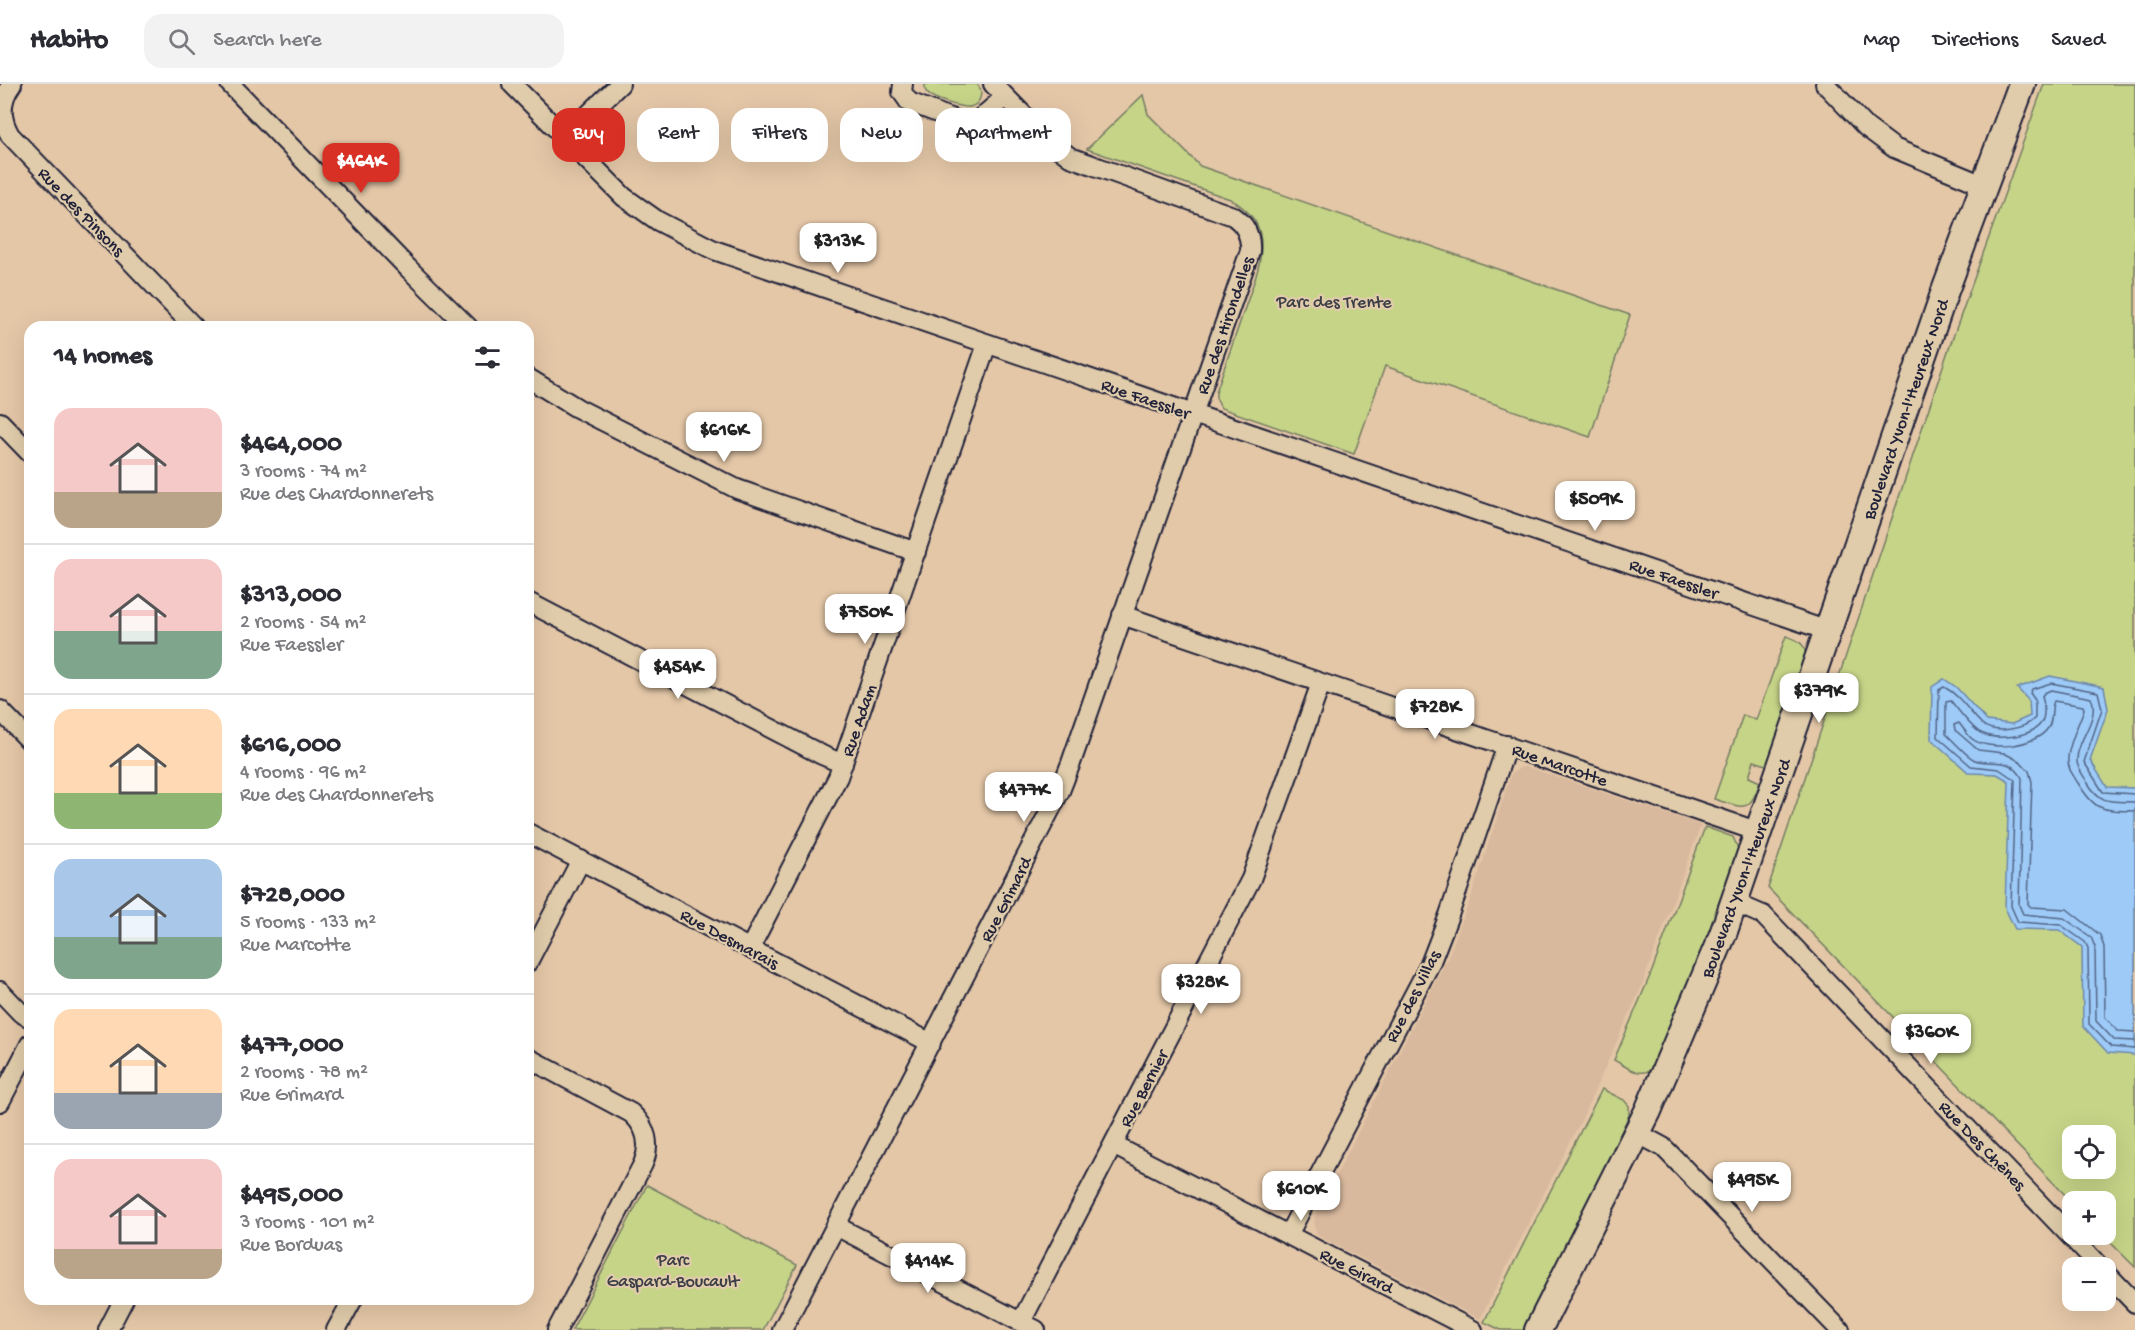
<!DOCTYPE html>
<html lang="en">
<head>
<meta charset="utf-8">
<style>
  :root { --surface:#fff; --page:#f2f2f3; --text:#2b2b33; --muted:#7c7c81; --line:#e1e1e2; --accent:#d93025 }
  body { margin:0; font-family:"Gochi Hand",sans-serif; background:var(--page); color:var(--text); height:100vh; display:flex; flex-direction:column; font-size:22px; white-space:nowrap }
  * { box-sizing:border-box; margin:0 }
  p { font-size:20px; color:var(--muted) }
  .icon { flex:none; width:33px; height:33px; fill:none; stroke:currentColor; stroke-width:2; stroke-linecap:round; stroke-linejoin:round }
  .map { position:relative; flex:1; overflow:hidden }
  .details { position:absolute; left:24px; top:237px; width:510px; height:984px; display:flex; flex-direction:column; background:var(--surface); border-radius:18px; box-shadow:0 6px 24px #0002 }
  .details>* { flex:none }
  .hud { position:absolute; left:552px; top:24px; width:570px; height:54px; display:flex; gap:12px }
  .tools { position:absolute; left:2062px; top:1041px; display:grid; gap:12px }
  .tools a { display:grid; place-items:center; width:54px; height:54px; border-radius:12px; background:var(--surface); box-shadow:0 6px 24px #0002; font-size:30px }
  .price { position:absolute; translate:-50% -51px; padding:0 14px; border-radius:12px; background:#fff; color:#222; font-size:20px; line-height:39px; filter:drop-shadow(0 2px 3px #0008) }
  .price::after { content:''; position:absolute; left:50%; top:36px; width:18px; height:14px; margin-left:-9px; background:inherit; clip-path:polygon(0 0,100% 0,50% 100%) }
  .price.selected { background:var(--accent); color:#fff }
  ul { padding:0; list-style:none }
  li { display:flex; align-items:center; gap:18px; height:150px; padding:0 30px }
  li+li { border-top:2px solid var(--line) }
  li span { display:grid; place-items:center; flex:none; width:168px; height:120px; border-radius:18px; color:#555 }
  li>.icon { margin-inline-start:auto }
  span .icon { width:72px; height:72px; fill:#fffc; stroke-width:1 }
  li b { font-size:26px }
  h2 { display:flex; justify-content:space-between; align-items:center; height:72px; padding:0 30px; font-size:26px }
  .tag { padding:0 21px; border-radius:18px; background:var(--surface); box-shadow:0 6px 24px #0002; font-size:21px; line-height:54px }
  .tag.selected { background:var(--accent); color:#fff }
  header { display:flex; align-items:center; gap:36px; box-sizing:border-box; height:84px; padding:0 30px; background:var(--surface); border-bottom:2px solid var(--line) }
  header strong { font-size:28px }
  nav { display:flex; gap:33px; margin-inline-start:auto; font-size:21px }
  .search { width:420px; height:54px; background:var(--page); display:flex; align-items:center; gap:15px; box-sizing:border-box; padding:0 21px; border-radius:18px; color:var(--muted); font-size:22px }
  .map>svg:first-child { display:block }
  .built { fill:#d9b99e }
  .green { fill:#c6d488; stroke:#747b62; stroke-width:1.5; fill-rule:evenodd }
  .water { fill:#9dcaf7; stroke:#6c87ac; stroke-width:1.5 }
  .lines { fill:none; stroke-linecap:round; stroke-linejoin:round }
  .shore { stroke:#536586; stroke-width:1.5 }
  .street-casing { stroke:#22223b; stroke-width:22 }
  .secondary-casing { stroke:#22223b; stroke-width:30 }
  .street { stroke:#e0ccaa; stroke-width:18 }
  .secondary { stroke:#e0ccaa; stroke-width:26 }
  .labels { text-anchor:middle; stroke-width:4.5; stroke-linejoin:round; paint-order:stroke }
  .street-label { font-size:18px; fill:#22223b; stroke:#e0ccaa }
  .park-label { font-size:18px; fill:#3b3d47; stroke:#e0ccaa }
</style>
</head>
<body>
<header>
<strong>Habito</strong>
<div class="search"><svg class="icon" aria-label="search" viewBox="0 0 24 24"><circle cx="10" cy="10" r="6"/><path d="M15 15l6 6"/></svg>Search here</div>
<nav><a>Map</a><a>Directions</a><a>Saved</a></nav>
</header>
<div class="map">
<svg width="2135" height="1246" viewBox="0 0 2135 1246">
  <rect width="100%" height="100%" fill="#e4c7a7"/>
  <filter id="ink" filterUnits="userSpaceOnUse"><feTurbulence type="fractalNoise" baseFrequency=".0167" numOctaves="2"/><feDisplacementMap in="SourceGraphic" scale="12" xChannelSelector="R" yChannelSelector="G"/><feConvolveMatrix kernelMatrix="1 2 1 2 8 2 1 2 1" color-interpolation-filters="sRGB"/></filter>
  <g filter="url(#ink)">
    <path class="built" d="M1521,683H1527L1701,741L1642,902L1581,1037L1480,1235L1320,1153L1316,1148L1314,1138L1315,1132L1448,873L1471,813L1511,690Z"/>
    <path class="green" d="M925,0H977C984,8 981,20 970,23C962,24 932,15 927,9C924,6 925,5 925,0Z
      M2044,0H2135V1183L2103,1151L2106,1150V1118H2073V1119L1768,804L1947,270ZM2073,1052H2106V1084H2073Z
      M1143,11L1148,30L1200,82L1630,231L1590,353L1385,282L1354,370L1221,324L1216,314V308L1256,192C1266,158 1264,134 1230,115L1087,65Z
      M1786,552C1798,556 1805,559 1806,572L1769,682L1754,677L1749,693L1760,698C1750,730 1743,724 1714,715L1743,631L1756,636Z
      M1705,743L1733,753L1739,767L1702,871L1653,985C1639,994 1627,983 1614,976L1652,887Z
      M1602,1005L1624,1016L1629,1022V1031L1614,1063L1618,1065L1527,1243L1524,1246H1501L1484,1238Z
      M647,1101L797,1181L763,1246H572Z"/>
    <path class="water" d="M2050,592L2104,603L2108,625L2090,676L2107,703L2135,704V971L2108,969L2083,942L2082,863L2059,846L2015,845L2005,824L2009,697L1997,690L1969,689L1931,655L1932,603L1944,595L1956,603L1987,637L2012,640L2030,632L2029,617L2017,604Z"/>
    <g class="lines">
      <path class="shore" d="M2135,710L2103,708L2084,678L2102,625L2098,608L2051,599L2032,605L2030,609L2035,616V634C2025,645 1994,651 1982,640C1969,628 1960,611 1944,603L1939,606L1938,653L1971,682L1999,685L2015,696L2011,822L2018,838L2061,841L2085,858L2088,864L2089,940L2111,963L2135,965
        M2135,718C2109,717 2102,721 2087,698C2084,692 2077,684 2077,677C2076,656 2101,634 2091,614L2051,606L2044,609L2042,612C2044,619 2046,632 2041,639C2031,654 1993,657 1979,648C1968,640 1959,627 1951,617L1946,618V650C1953,656 1967,673 1975,676C1992,682 2010,671 2022,694L2019,821L2023,830L2064,834L2091,853L2095,863L2096,937L2114,956L2135,957
        M2135,727C2102,726 2096,728 2078,699C2073,691 2067,684 2068,674C2069,658 2079,640 2084,625L2083,622L2054,617C2050,625 2054,635 2048,644C2036,663 1987,668 1971,654C1967,650 1963,644 1959,639L1954,641L1955,646L1978,666L2004,669L2021,678L2029,687L2032,698L2028,820L2031,823L2067,825L2100,851L2104,863L2105,933L2118,947L2135,948"/>
      <defs>
        <path id="street" d="M12,0C0,16 0,34 10,51L194,243
          M230,0L408,184L468,243
          M512,0L624,113L658,137L714,166L1828,547
          M903,0L902,8L909,18L966,40L977,37L1005,13
          M1825,0L1866,43L1894,64L1983,101
          M564,54L620,0
          M528,294L577,324L737,405L916,468
          M0,338L30,369
          M528,518L822,671L843,680
          M1122,531L1759,748
          M0,626L30,657
          M528,749L931,959
          M1735,819L1763,831L2101,1184
          M750,864L838,693L987,260
          M528,878L581,776
          M0,907L21,929L30,934
          M528,974L631,1029C647,1043 651,1061 643,1080L557,1246
          M0,1018L30,960
          M1637,1049L1663,1063L1669,1069L1840,1246
          M1113,1061L1473,1246
          M836,1142L1036,1246
          M1288,1151L1430,880L1449,831L1507,661
          M2106,1189L2135,1219
          M1021,1238L1251,795L1321,599
          M108,1246L124,1215
          M336,1246L353,1215
          M782,1246L1060,707L1071,679L1250,167C1251,152 1245,140 1233,132L1070,73L1050,58L993,0"/>
        <path id="secondary" d="M1538,1246L1648,1027L1723,850L1945,207L2022,0"/>
      </defs>
      <use href="#street" class="street-casing"/>
      <use href="#secondary" class="secondary-casing"/>
      <use href="#street" class="street"/>
      <use href="#secondary" class="secondary"/>
    </g>
  </g>
  <g class="labels">
    <g class="street-label">
      <text transform="translate(82 127) rotate(46)" y="6">Rue des Pinsons</text>
      <text transform="translate(1224 241) rotate(-71)" y="6">Rue des Hirondelles</text>
      <text transform="translate(1146 314) rotate(19)" y="6">Rue Faessler</text>
      <text transform="translate(1905 325) rotate(-71)" y="6">Boulevard Yvon-l'Heureux Nord</text>
      <text transform="translate(1674 494) rotate(19)" y="6">Rue Faessler</text>
      <text transform="translate(858 636) rotate(-71)" y="6">Rue Adam</text>
      <text transform="translate(1560 680) rotate(19)" y="6">Rue Marcotte</text>
      <text transform="translate(1745 784) rotate(-70)" y="6">Boulevard Yvon-l'Heureux Nord</text>
      <text transform="translate(1005 815) rotate(-63)" y="6">Rue Grimard</text>
      <text transform="translate(730 854) rotate(28)" y="6">Rue Desmarais</text>
      <text transform="translate(1412 912) rotate(-63)" y="6">Rue des Villas</text>
      <text transform="translate(1143 1004) rotate(-62)" y="6">Rue Bernier</text>
      <text transform="translate(1983 1061) rotate(46)" y="6">Rue Des Chênes</text>
      <text transform="translate(1357 1186) rotate(27)" y="6">Rue Girard</text>
    </g>
    <g class="park-label">
      <text x="1334" y="223">Parc des Trente</text>
      <text x="673" y="1181">Parc<tspan x="673" dy="21">Gaspard-Boucault</tspan></text>
    </g>
  </g>
</svg>
<div class="tools">
<a><svg class="icon" aria-label="locate" viewBox="0 0 24 24"><circle cx="12" cy="12" r="6"/><path d="M12 2v4M12 18v4M2 12h4M18 12h4"/></svg></a>
<a>+</a>
<a>−</a>
</div>
<b class="price selected" style="left:361px;top:110px">$464K</b>
<b class="price" style="left:838px;top:190px">$313K</b>
<b class="price" style="left:724px;top:379px">$616K</b>
<b class="price" style="left:1595px;top:448px">$509K</b>
<b class="price" style="left:865px;top:561px">$750K</b>
<b class="price" style="left:678px;top:616px">$454K</b>
<b class="price" style="left:1819px;top:640px">$379K</b>
<b class="price" style="left:1435px;top:656px">$728K</b>
<b class="price" style="left:1024px;top:739px">$477K</b>
<b class="price" style="left:1201px;top:931px">$328K</b>
<b class="price" style="left:1931px;top:981px">$360K</b>
<b class="price" style="left:1752px;top:1129px">$495K</b>
<b class="price" style="left:1301px;top:1138px">$610K</b>
<b class="price" style="left:928px;top:1210px">$414K</b>
<div class="hud">
<a class="tag selected">Buy</a>
<a class="tag">Rent</a>
<a class="tag">Filters</a>
<a class="tag">New</a>
<a class="tag">Apartment</a>
</div>
<section class="details">
<h2>14 homes<svg class="icon" aria-label="filters" viewBox="0 0 24 24"><path d="M4 7h16M4 17h16"/><circle cx="9" cy="7" r="2"/><circle cx="15" cy="17" r="2"/></svg></h2>
<ul>
<li><span style="background:linear-gradient(#f6c9c9 70%,#b9a48a 0)"><svg class="icon" aria-label="home" viewBox="0 0 24 24"><path d="M3 11l9-7 9 7M6 9v11h12V9"/></svg></span><div><b>$464,000</b><p>3 rooms · 74 m²</p><p>Rue des Chardonnerets</p></div></li>
<li><span style="background:linear-gradient(#f6c9c9 60%,#7fa58c 0)"><svg class="icon" aria-label="home" viewBox="0 0 24 24"><path d="M3 11l9-7 9 7M6 9v11h12V9"/></svg></span><div><b>$313,000</b><p>2 rooms · 54 m²</p><p>Rue Faessler</p></div></li>
<li><span style="background:linear-gradient(#ffd9b3 70%,#8fb573 0)"><svg class="icon" aria-label="home" viewBox="0 0 24 24"><path d="M3 11l9-7 9 7M6 9v11h12V9"/></svg></span><div><b>$616,000</b><p>4 rooms · 96 m²</p><p>Rue des Chardonnerets</p></div></li>
<li><span style="background:linear-gradient(#a9c7e8 65%,#7fa58c 0)"><svg class="icon" aria-label="home" viewBox="0 0 24 24"><path d="M3 11l9-7 9 7M6 9v11h12V9"/></svg></span><div><b>$728,000</b><p>5 rooms · 133 m²</p><p>Rue Marcotte</p></div></li>
<li><span style="background:linear-gradient(#ffd9b3 70%,#9aa5b1 0)"><svg class="icon" aria-label="home" viewBox="0 0 24 24"><path d="M3 11l9-7 9 7M6 9v11h12V9"/></svg></span><div><b>$477,000</b><p>2 rooms · 78 m²</p><p>Rue Grimard</p></div></li>
<li><span style="background:linear-gradient(#f6c9c9 75%,#b9a48a 0)"><svg class="icon" aria-label="home" viewBox="0 0 24 24"><path d="M3 11l9-7 9 7M6 9v11h12V9"/></svg></span><div><b>$495,000</b><p>3 rooms · 101 m²</p><p>Rue Borduas</p></div></li>
</ul>
</section>
</div>
</body>
</html>
